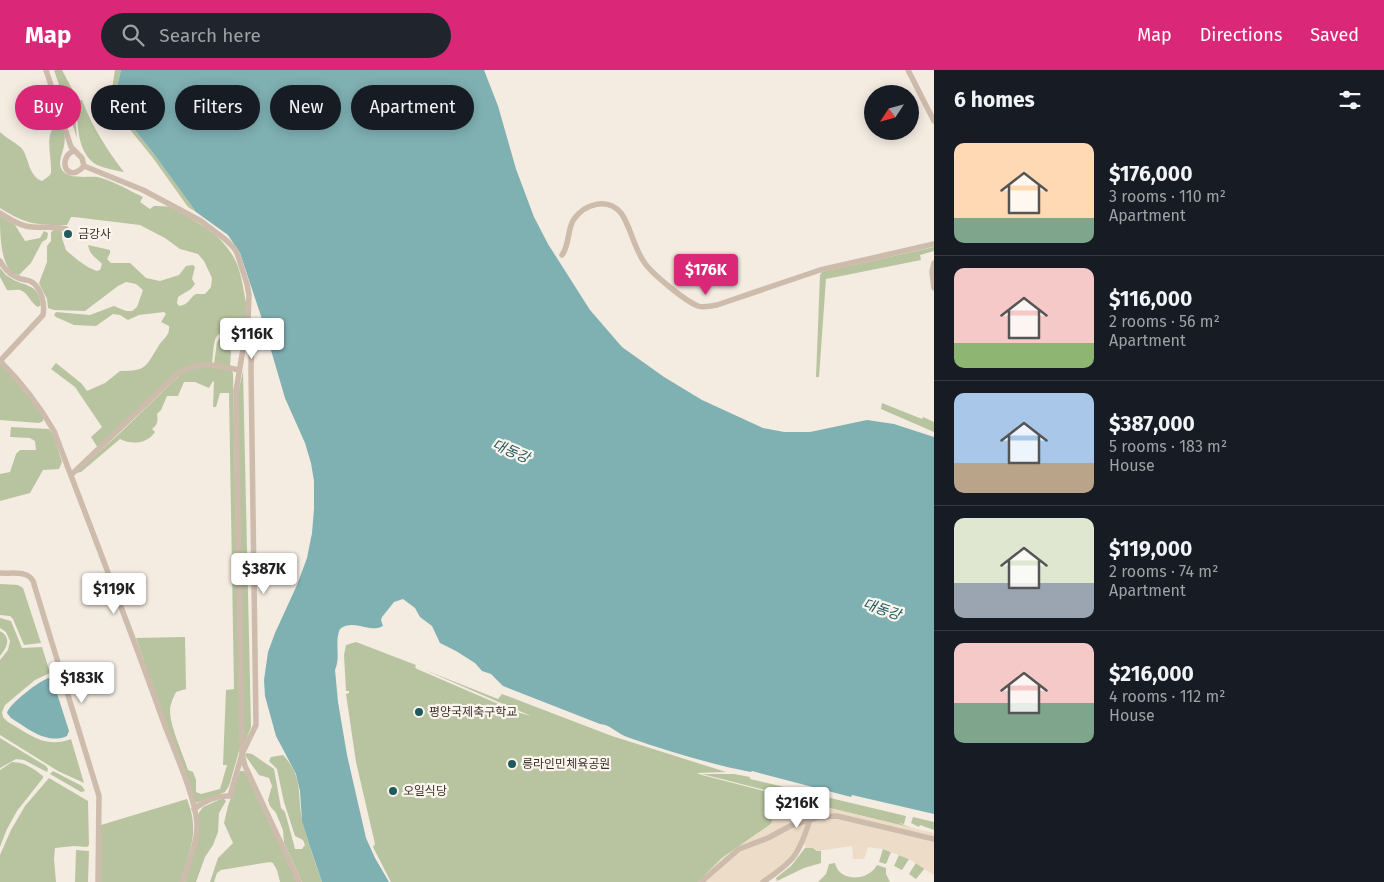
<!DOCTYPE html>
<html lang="en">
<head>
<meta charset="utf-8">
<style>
  :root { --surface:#171b24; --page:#20242c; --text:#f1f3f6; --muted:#9ea1a6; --line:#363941; --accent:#db2777 }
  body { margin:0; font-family:"Fira Sans","Noto Sans KR",sans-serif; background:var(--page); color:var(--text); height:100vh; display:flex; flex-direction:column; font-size:19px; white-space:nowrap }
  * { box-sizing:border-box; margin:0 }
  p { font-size:16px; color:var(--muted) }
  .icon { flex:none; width:28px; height:28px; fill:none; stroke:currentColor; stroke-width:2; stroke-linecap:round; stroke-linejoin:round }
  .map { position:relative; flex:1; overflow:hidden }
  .side { display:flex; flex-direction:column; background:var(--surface); width:450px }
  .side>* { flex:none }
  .hud { position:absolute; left:15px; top:15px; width:475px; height:45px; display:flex; gap:10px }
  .needle { width:32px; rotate:234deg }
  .tools { position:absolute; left:864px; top:15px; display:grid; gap:10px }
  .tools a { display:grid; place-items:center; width:55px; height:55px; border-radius:50%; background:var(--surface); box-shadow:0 2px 12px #0003; font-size:25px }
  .price { position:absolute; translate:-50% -42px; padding:0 11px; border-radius:5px; background:#fff; color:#222; font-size:16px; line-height:32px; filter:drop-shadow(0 1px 2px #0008) }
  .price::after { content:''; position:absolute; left:50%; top:30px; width:15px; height:11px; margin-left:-8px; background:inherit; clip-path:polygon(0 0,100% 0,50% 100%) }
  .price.current { background:var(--accent); color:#fff }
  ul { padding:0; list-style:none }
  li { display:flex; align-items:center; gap:15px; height:125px; padding:0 20px }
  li+li { border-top:1px solid var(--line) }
  li span { display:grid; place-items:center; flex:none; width:140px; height:100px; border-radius:10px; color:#555 }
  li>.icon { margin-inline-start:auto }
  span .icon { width:60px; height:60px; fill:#fffc; stroke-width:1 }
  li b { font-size:21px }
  h2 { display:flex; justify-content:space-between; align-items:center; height:60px; padding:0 20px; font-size:21px }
  .tag { padding:0 18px; border-radius:22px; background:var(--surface); box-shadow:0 2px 12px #0003; font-size:18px; line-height:45px }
  .tag.current { background:var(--accent); color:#fff }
  header { display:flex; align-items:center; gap:30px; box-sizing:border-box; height:70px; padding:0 25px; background:var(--accent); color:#fff }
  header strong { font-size:24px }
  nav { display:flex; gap:28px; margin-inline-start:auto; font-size:18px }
  .search { width:350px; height:45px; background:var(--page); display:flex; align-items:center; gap:12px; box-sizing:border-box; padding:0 18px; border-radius:28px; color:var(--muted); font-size:19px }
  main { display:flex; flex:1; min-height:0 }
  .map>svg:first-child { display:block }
  .green { fill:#b8c4a0 }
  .plaza { fill:#ecdcc8 }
  .water { fill:#7fb0b2 }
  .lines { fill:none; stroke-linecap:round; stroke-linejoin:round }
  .minor { stroke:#cdbbac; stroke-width:5.5 }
  .poi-dot { fill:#1f5a5e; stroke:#fbf5ee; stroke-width:2 }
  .labels { text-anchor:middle; stroke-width:4.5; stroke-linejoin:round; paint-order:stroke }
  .poi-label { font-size:12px; fill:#3b302b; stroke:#fbf5ee; text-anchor:start }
  .water-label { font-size:14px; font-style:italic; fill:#1f5a5e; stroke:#fbf5ee }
</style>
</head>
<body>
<header>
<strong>Map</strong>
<div class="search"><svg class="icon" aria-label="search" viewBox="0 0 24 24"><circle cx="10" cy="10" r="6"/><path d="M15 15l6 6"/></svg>Search here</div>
<nav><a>Map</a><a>Directions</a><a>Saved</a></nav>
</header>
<main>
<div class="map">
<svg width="934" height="812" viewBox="0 0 934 812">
  <rect width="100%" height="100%" fill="#f4ebe1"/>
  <path class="green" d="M54,0H62L78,30H82C92,56 107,80 124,102C115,100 106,99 97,95C76,83 78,53 76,32L74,33L77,68Z
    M115,0H121L115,26L117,35L122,44L154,84L196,142L188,137L153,88L114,40L110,31Z
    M58,51C74,70 56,87 61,98C66,110 86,106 97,107C110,109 130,121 143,127L140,132L150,139L154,136C159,136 165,136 170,137C174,138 179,142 183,144C203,155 221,166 233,186C239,196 242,210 244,222C246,232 249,247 245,257C237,276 222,252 215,270C213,277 213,286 212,293L190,295L98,378L91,367L102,357L75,317L51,299L56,293L81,313L87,321L105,313L120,301C147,301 145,297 158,277C162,269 170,267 169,256L161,252L166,244L164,242L139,245L128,250L120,245L113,244L96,256L74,255L56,247L54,245L56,242L90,245L114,236L126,241H132L137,237L143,220L136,214L126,212L118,216L85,241L54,240L48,238L47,229L39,213L47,192V176L51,171V162L54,160H60L62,162V168L66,180C75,188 85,197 97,201L100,200L102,194C96,187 90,186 88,175L110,180V183L107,189L111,193H130L146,208L160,211L179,205L186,196L193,195L195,197L192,209L195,214L191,219L178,227L177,233L179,236C189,235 189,228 196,224H205L211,217L212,208L204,191L198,184L180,179L165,168L140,155L74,147H71L67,155C36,155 27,155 0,138V62C6,68 20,75 23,80C29,90 29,106 42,111L49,106L51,103C52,83 43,67 58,51Z
    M0,146L15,155L25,171L40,168L44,161L48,163L47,169L42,172L31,193L19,205C0,203 0,163 0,146Z
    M934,177V181L920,185L921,190L826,209L819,307H816L820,205L822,202Z
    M0,198C3,201 5,205 9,207C24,218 38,211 41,235L38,237C30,233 29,223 20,220C16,219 11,221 7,220L0,207Z
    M222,265H226L229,268L231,283L230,296L214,294L217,272Z
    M0,294L24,318L43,346V351L39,353L0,350Z
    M192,297H210L231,300L233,303L240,678L229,716L225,722L196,733L166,655L136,568L185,567L186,619L176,622C173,628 170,635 170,641C170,656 183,684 188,700L193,702L196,710V722L201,724L220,719L227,695H223L226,620L234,619L229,323H220L216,337H213L214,312L213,311L209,318L195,312H184L178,326H167L161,340L157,344C158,351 158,354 152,359L155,362C147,374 132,375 120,369L81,402L76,403L120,363L183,302Z
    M243,301L251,657L245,672L244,671L238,323Z
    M882,333L922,349L923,347L934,352V362L881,339Z
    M11,357L49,359L53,364L62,392L59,399L43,400L30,423L0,431V404L10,402L16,384L20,380H36L35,371L30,368L10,367Z
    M0,514L18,515L23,518L41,573L24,575L13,549L10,546L0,545Z
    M0,548L11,551L22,578L42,577L50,603L35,610L5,635L2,642L3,647L8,652C29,664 45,679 71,669L84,713L58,701L0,665V590L8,580L10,571L6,562L0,558Z
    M0,561C12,568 7,577 0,586Z
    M356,572L416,595L415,597L417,599L517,642L531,646L425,600L498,629L502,624L612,666L726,702L697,703L702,705L784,726V727L771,724L769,730L775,731L777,735L771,754L722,788L698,812H391L373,777L375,774L356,692L346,624L349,623V621H346L344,585L346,575Z
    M0,668L46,696L48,699L47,702L24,690L16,689L0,698Z
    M246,683L252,684L274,699L281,738L285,742L294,775L295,779H302L305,775L303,770L295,766L284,732L277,699L269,691L271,687L283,685C305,709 296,725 303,753C308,773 315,793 322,812H302L284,773L283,760L276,743L270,736L268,730L272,716L269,708L259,705L245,685Z
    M12,692C25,692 34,699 43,706V708L17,741L7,759L0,777V700Z
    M53,701L82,716L85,721L81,722L50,704Z
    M240,701H244L246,704L297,812H280L277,800L273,793L270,792L221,800L217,803L214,812H210L218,788L233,773L224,753L228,736Z
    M702,704H734L750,707V709L906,746L904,754L899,753L912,758L801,731L804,730L800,726L787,723L785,725Z
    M49,708L88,731L89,775L87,777L74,776L55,778L54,789L56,812H0V785L11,760L25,736Z
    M223,728L226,731L219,743L218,762L213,775L205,787L196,812H185L198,766V744L203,737Z
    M187,729C200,762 190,780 180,812H99L101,755Z
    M913,747L934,752V760L920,755L919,757L911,753Z
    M805,778H813L817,781H821V793L804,798L777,811L776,808L791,796Z
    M883,779L891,782L886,794L879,792Z
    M76,780L89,781L88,812H75Z
    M899,785L909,789L902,800L894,796Z
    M835,793C839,812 868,812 877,795L886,798V804L890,812H818L826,804L829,794Z
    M916,793L925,798L916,809L909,804Z"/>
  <path class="plaza" d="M771,724L934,763V805L909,789L883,779L868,777L864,789H853L852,776L817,781L813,778H805L806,775L803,774L798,781L763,812H698L722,788L771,754L777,735L774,731L769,730Z"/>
  <path class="water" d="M121,0H484L498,36L516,99L534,147L548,174L590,240L622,277L664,307L702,330L763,358L784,362H810L867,350L894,354L934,367V744L852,725L851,727L752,701L751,702C709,694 668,681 627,667C618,664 609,654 600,654L503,616L491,604L482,601L475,593L456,581L440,573L432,556L420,547L415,538L403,529L394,532L382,547L381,550L383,556C370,564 354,548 340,559C334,572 341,587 335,600L338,632L347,685L366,768L375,788L389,812H322L310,777L302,751L300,721L296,704L276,666L265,626L264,610L268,582L275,563L297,515L307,488L312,463L314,439V411L311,393L305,373L285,328L261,246L240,183L228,165L196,142L154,84L122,44L117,35L115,26Z
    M49,608L54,614L69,661L67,666C47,675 27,658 11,648L7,643C9,634 40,610 49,608Z"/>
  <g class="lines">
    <path class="minor" d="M46,0L71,77L82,88L84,96L143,120L201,151L226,170L234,178L237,183L247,214L249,225L248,249L236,321L242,684L245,696L299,812
      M908,0L934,51
      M73,81C57,89 67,115 84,96
      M0,143C10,149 21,157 33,157C45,158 55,156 66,159
      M562,185C570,174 567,159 574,149C585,134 607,127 621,143C630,155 634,178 644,192C651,203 685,231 698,236C703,238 710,236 717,235L820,200L934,174
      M0,191C5,200 11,206 21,209C25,210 29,210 32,212C42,219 45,235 43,245L0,291
      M934,193L932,202L934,218
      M0,291C22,313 39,335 54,361C90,456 127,550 161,645C172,676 194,722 197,753C198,772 188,794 182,812
      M71,405L176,305C195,290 217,295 239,300
      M0,503C11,504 27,500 33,511L99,726L98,812
      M194,739C205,731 216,725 230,726L242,684L256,655L251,299L252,261L260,260
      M701,812L739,779L768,768L792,755L819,747L837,746L934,769
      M763,812C794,791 799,785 810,749"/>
  </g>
  <g class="poi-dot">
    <circle cx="68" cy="164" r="5"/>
    <circle cx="419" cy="642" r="5"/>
    <circle cx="512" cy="694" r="5"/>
    <circle cx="393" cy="721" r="5"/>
  </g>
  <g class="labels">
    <g class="poi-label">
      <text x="78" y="168">금강사</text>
      <text x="429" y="646">평양국제축구학교</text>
      <text x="522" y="698">릉라인민체육공원</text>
      <text x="403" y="725">오일식당</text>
    </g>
    <g class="water-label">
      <text transform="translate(511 381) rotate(23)" y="5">대동강</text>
      <text transform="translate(882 539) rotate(19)" y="5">대동강</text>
    </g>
  </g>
</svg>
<div class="tools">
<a><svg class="needle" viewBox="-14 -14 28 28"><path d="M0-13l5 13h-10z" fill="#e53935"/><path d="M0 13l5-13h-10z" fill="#9ea1a6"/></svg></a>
</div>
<b class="price current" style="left:706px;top:226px">$176K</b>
<b class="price" style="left:252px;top:290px">$116K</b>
<b class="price" style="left:264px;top:525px">$387K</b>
<b class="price" style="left:114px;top:545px">$119K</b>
<b class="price" style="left:82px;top:634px">$183K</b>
<b class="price" style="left:797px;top:759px">$216K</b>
<div class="hud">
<a class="tag current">Buy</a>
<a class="tag">Rent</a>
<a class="tag">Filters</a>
<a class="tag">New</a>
<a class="tag">Apartment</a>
</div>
</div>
<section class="side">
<h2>6 homes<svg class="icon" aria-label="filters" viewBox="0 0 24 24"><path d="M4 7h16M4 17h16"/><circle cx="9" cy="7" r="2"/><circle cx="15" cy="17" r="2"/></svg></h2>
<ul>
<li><span style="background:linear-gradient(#ffd9b3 75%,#7fa58c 0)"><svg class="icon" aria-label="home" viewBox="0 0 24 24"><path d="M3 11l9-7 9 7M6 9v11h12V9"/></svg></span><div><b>$176,000</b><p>3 rooms · 110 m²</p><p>Apartment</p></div></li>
<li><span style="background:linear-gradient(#f6c9c9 75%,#8fb573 0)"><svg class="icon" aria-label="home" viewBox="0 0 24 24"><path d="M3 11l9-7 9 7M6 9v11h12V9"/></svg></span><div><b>$116,000</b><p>2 rooms · 56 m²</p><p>Apartment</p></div></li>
<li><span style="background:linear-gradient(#a9c7e8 70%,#b9a48a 0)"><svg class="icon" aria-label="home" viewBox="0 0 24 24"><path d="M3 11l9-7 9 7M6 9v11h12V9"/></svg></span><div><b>$387,000</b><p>5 rooms · 183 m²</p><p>House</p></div></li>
<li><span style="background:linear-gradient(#dfe7d0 65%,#9aa5b1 0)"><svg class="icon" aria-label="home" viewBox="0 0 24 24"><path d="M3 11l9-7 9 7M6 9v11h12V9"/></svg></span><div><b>$119,000</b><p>2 rooms · 74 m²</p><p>Apartment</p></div></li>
<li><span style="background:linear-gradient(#f6c9c9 60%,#7fa58c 0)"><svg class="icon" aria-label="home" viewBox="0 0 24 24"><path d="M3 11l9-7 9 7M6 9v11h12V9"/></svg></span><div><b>$216,000</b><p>4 rooms · 112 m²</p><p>House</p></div></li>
</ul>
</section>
</main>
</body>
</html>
